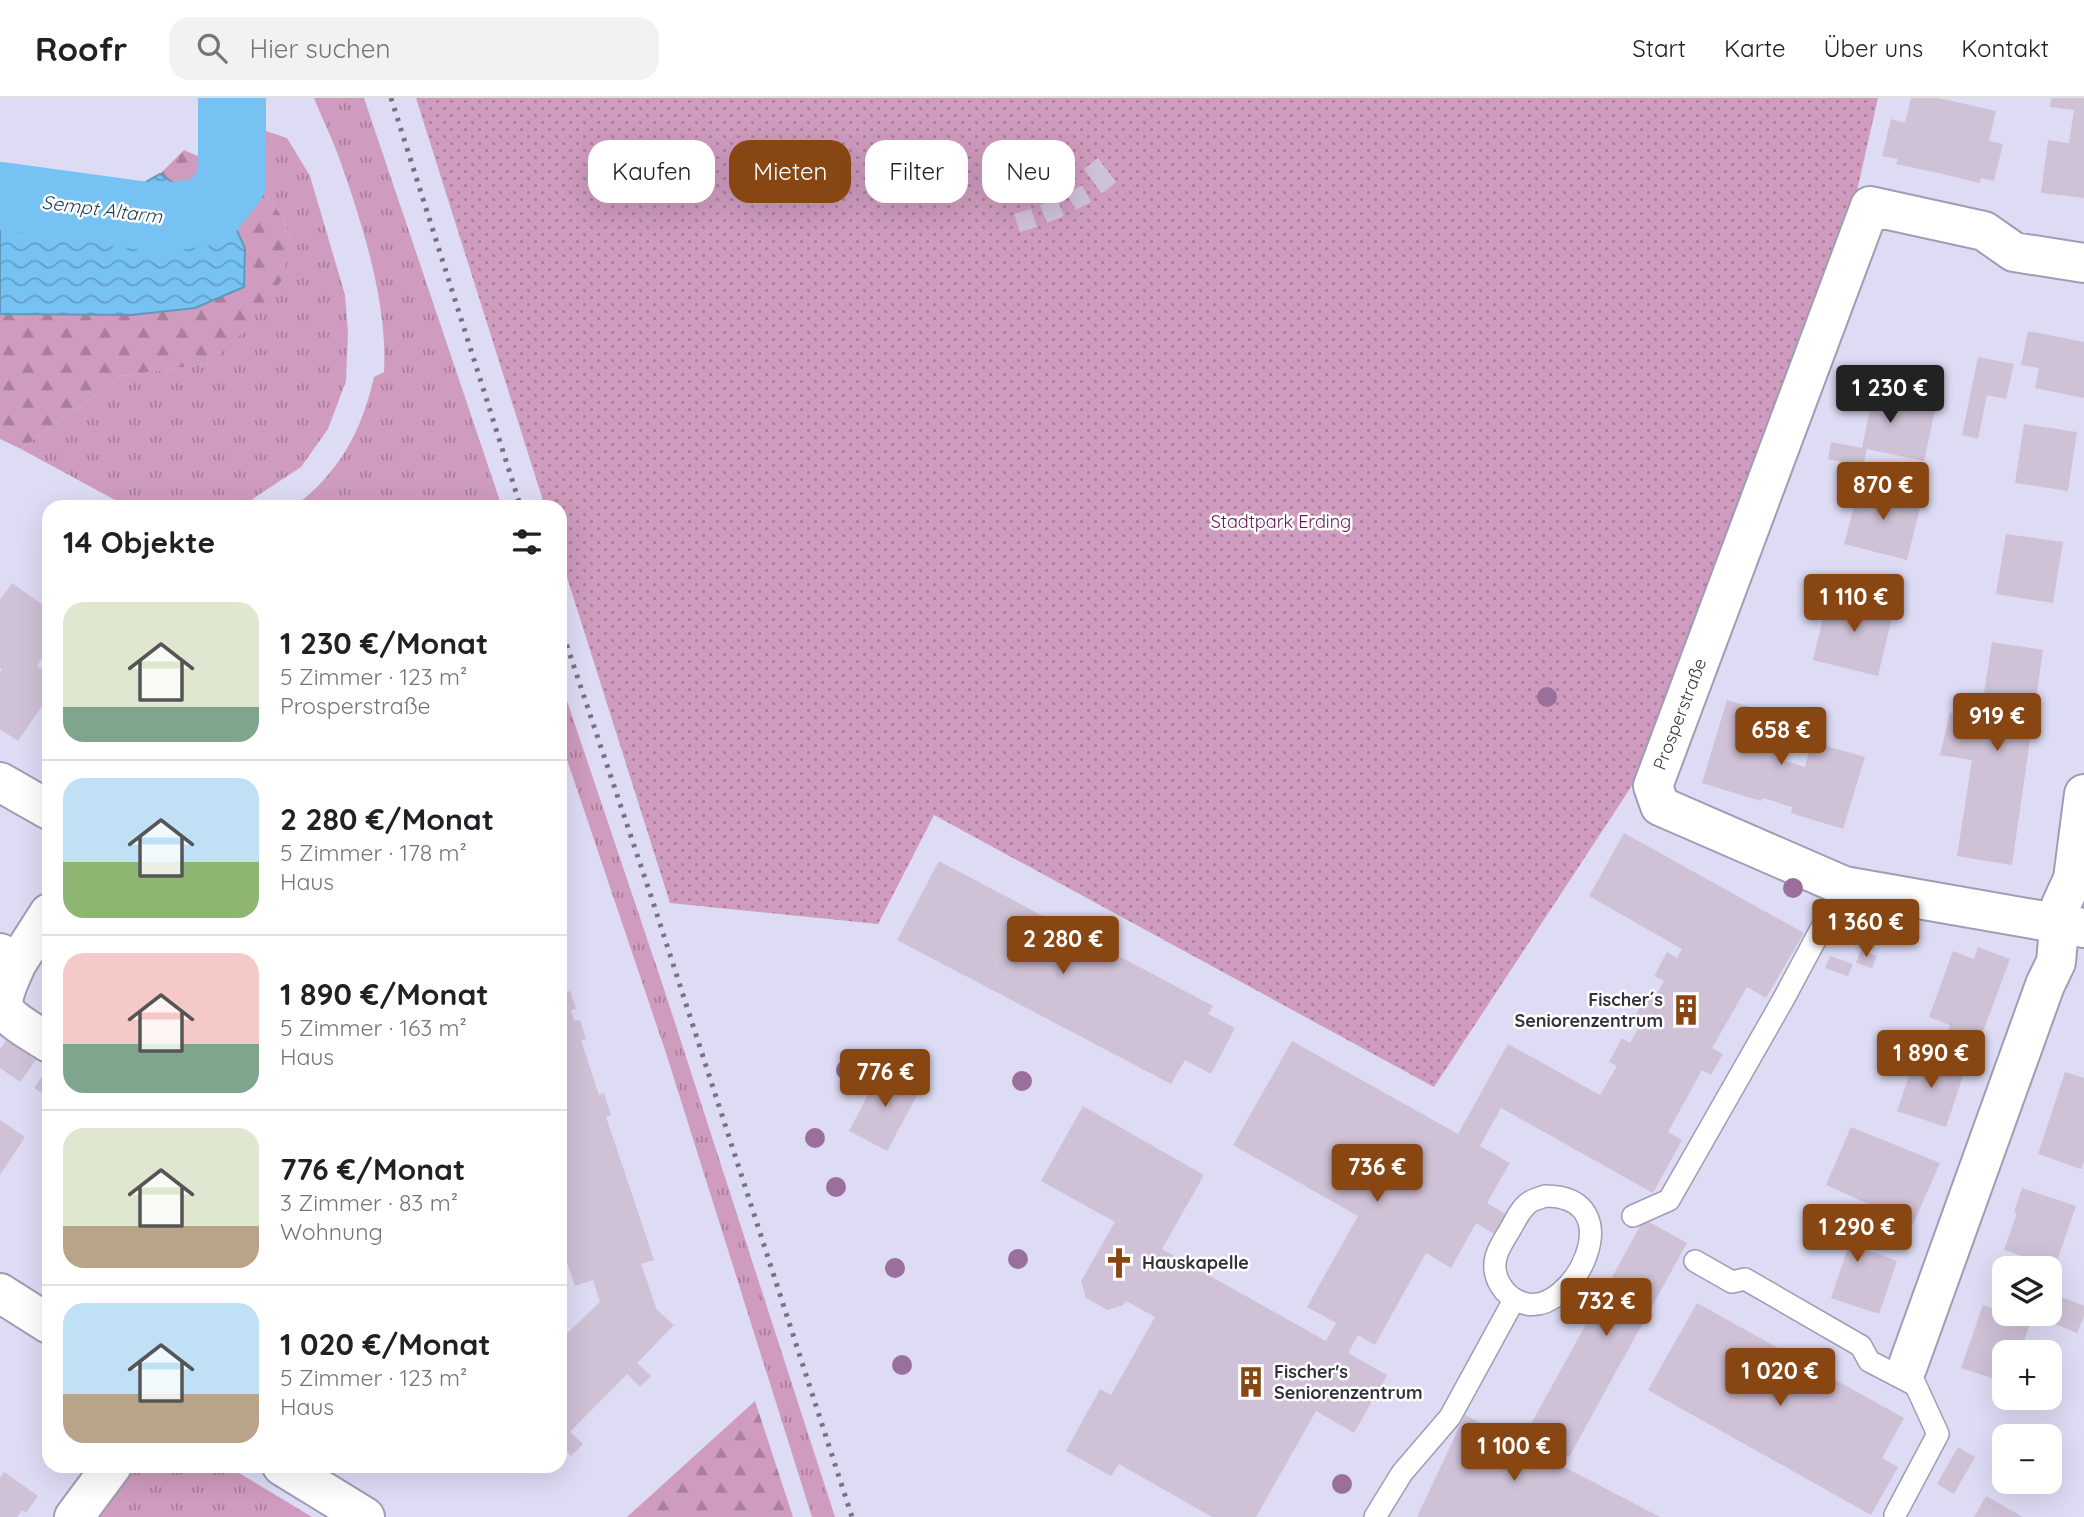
<!DOCTYPE html>
<html lang="de">
<head>
<meta charset="utf-8">
<style>
  :root { --surface:#fff; --page:#f2f2f2; --text:#202124; --muted:#757577; --line:#e0e0e0; --accent:#884712 }
  body { margin:0; font-family:Quicksand,sans-serif; background:var(--page); color:var(--text); height:100vh; display:flex; flex-direction:column; font-size:26px; white-space:nowrap }
  * { box-sizing:border-box; margin:0 }
  p { font-size:23px; color:var(--muted) }
  .icon { flex:none; width:38px; height:38px; fill:none; stroke:currentColor; stroke-width:2; stroke-linecap:round; stroke-linejoin:round }
  .map { position:relative; flex:1; overflow:hidden }
  .side { position:absolute; left:42px; top:402px; width:525px; height:973px; display:flex; flex-direction:column; background:var(--surface); border-radius:21px; box-shadow:0 7px 28px #0002 }
  .side>* { flex:none }
  .hud { position:absolute; left:588px; top:42px; width:665px; height:63px; display:flex; gap:14px }
  .tools { position:absolute; left:1992px; top:1158px; display:grid; gap:14px }
  .tools a { display:grid; place-items:center; width:70px; height:70px; border-radius:14px; background:var(--surface); box-shadow:0 7px 28px #0002; font-size:35px }
  .price { position:absolute; translate:-50% -60px; padding:0 16px; border-radius:7px; background:var(--accent); color:#fff; font-size:23px; line-height:46px; filter:drop-shadow(0 2px 4px #0008) }
  .price::after { content:''; position:absolute; left:50%; top:42px; width:21px; height:16px; margin-left:-10px; background:inherit; clip-path:polygon(0 0,100% 0,50% 100%) }
  .price.selected { background:#222; color:#fff }
  ul { padding:0; list-style:none }
  li { display:flex; align-items:center; gap:21px; height:175px; padding:0 21px }
  li+li { border-top:2px solid var(--line) }
  li span { display:grid; place-items:center; flex:none; width:196px; height:140px; border-radius:21px; color:#555 }
  li>.icon { margin-inline-start:auto }
  span .icon { width:84px; height:84px; fill:#fffc; stroke-width:1 }
  li b { font-size:30px }
  h2 { display:flex; justify-content:space-between; align-items:center; height:84px; padding:0 21px; font-size:30px }
  .pill { padding:0 24px; border-radius:21px; background:var(--surface); box-shadow:0 7px 28px #0002; font-size:24px; line-height:63px }
  .pill.selected { background:var(--accent); color:#fff }
  header { display:flex; align-items:center; gap:42px; box-sizing:border-box; height:98px; padding:0 35px; background:var(--surface); border-bottom:2px solid var(--line) }
  header strong { font-size:33px }
  nav { display:flex; gap:38px; margin-inline-start:auto; font-size:24px }
  .search { width:490px; height:63px; background:var(--page); display:flex; align-items:center; gap:18px; box-sizing:border-box; padding:0 24px; border-radius:21px; color:var(--muted); font-size:26px }
  .map>svg:first-child { display:block }
  .grass { fill:url(#grass-tufts) }
  .forest { fill:url(#forest-firs) }
  .park { fill:url(#park-dots) }
  .water { fill:url(#water-waves); stroke:#6298bc; stroke-width:2 }
  .lines { fill:none; stroke-linecap:round; stroke-linejoin:round }
  .river { stroke:#76c3f3; stroke-width:68 }
  .building { fill:#cfc1d6 }
  .service-casing { stroke:#9e9db4; stroke-width:24 }
  .minor-casing { stroke:#9e9db4; stroke-width:42 }
  .tertiary-casing { stroke:#9e9db4; stroke-width:42 }
  .service { stroke:#fff; stroke-width:21 }
  .minor { stroke:#fff; stroke-width:38 }
  .tertiary { stroke:#fff; stroke-width:38 }
  .rail { stroke:#747382; stroke-width:5; stroke-dasharray:3.5 7; stroke-linecap:butt }
  .tree { fill:#9b6f9c }
  .labels { text-anchor:middle; stroke-width:5; stroke-linejoin:round; paint-order:stroke }
  .park-label { font-size:18px; fill:#651553; stroke:#fff }
  .street-label { font-size:18px; fill:#33323c; stroke:#fff }
  .poi-label { font-size:18px; font-weight:bold; fill:#33323c; stroke:#fff; text-anchor:start }
  .water-label { font-size:19px; font-style:italic; fill:#1b3c51; stroke:#fff }
</style>
</head>
<body>
<header>
<strong>Roofr</strong>
<div class="search"><svg class="icon" aria-label="search" viewBox="0 0 24 24"><circle cx="10" cy="10" r="6"/><path d="M15 15l6 6"/></svg>Hier suchen</div>
<nav><a>Start</a><a>Karte</a><a>Über uns</a><a>Kontakt</a></nav>
</header>
<div class="map">
<svg width="2084" height="1419" viewBox="0 0 2084 1419">
  <defs>
    <pattern id="grass-tufts" width="24" height="20" patternUnits="userSpaceOnUse" patternTransform="scale(1.75)"><rect width="24" height="20" fill="#cf9bbe"/><path d="M3 7l-1-3M5 7V3M7 7l1-3M15 17l-1-3M17 17v-4M19 17l1-3" fill="none" stroke="#a97f9c"/></pattern>
    <pattern id="forest-firs" width="22" height="20" patternUnits="userSpaceOnUse" patternTransform="scale(1.75)"><rect width="22" height="20" fill="#cf9bbe"/><path d="M5 1l3.5 6h-7zM16 11l3.5 6h-7z" fill="#a97f9c"/></pattern>
    <pattern id="park-dots" width="8" height="8" patternUnits="userSpaceOnUse" patternTransform="scale(1.75)"><rect width="8" height="8" fill="#cf9bbe"/><path d="M2 2h.1M6 6h.1" fill="none" stroke="#a97f9c" stroke-width="1.8" stroke-linecap="round"/></pattern>
    <pattern id="water-waves" width="16" height="10" patternUnits="userSpaceOnUse" patternTransform="scale(1.75)"><rect width="16" height="10" fill="#76c3f3"/><path d="M0 5q4-4 8 0t8 0" fill="none" stroke="#619fc6"/></pattern>
  </defs>
  <rect width="100%" height="100%" fill="#dedcf5"/>
  <path class="grass" d="M314,0H364L502,409H293C338,377 362,333 374,279L384,274C388,203 361,121 337,54C330,36 321,18 314,0Z
    M257,30L287,40L310,78L345,197L348,234L346,283L328,331L301,369L245,406L224,410L128,409L21,351L122,278L210,265L291,147L284,122L272,104L253,86L243,38Z
    M560,582L665,894L835,1419H812L666,955L560,641Z
    M133,1368L229,1369L312,1419H97Z"/>
  <path class="forest" d="M184,52L247,80L272,104L284,122L291,147L282,182L239,238L211,265L122,278L21,351L0,341V216L131,217L195,210L232,122L209,113L187,94L160,76Z
    M755,1303L793,1419H627Z"/>
  <path class="park" d="M416,0H1878L1856,97L1635,683L1434,989L934,717L878,826L670,805L560,457V410L545,409Z"/>
  <path class="water" d="M160,76L187,94L209,113L232,122L245,150L244,189L195,210L131,217L0,216V79L87,85L135,90Z"/>
  <g class="lines">
    <path class="river" d="M0,98L161,120L209,113L232,84V0"/>
  </g>
  <path class="building" d="M1911,0H1938L1996,13L1989,43L2003,46L1994,83L1981,80L1980,85L1938,75L1896,66L1898,61L1882,58L1891,21L1905,25Z
    M2051,0H2084V100L2041,95L2048,42L2069,45L2074,12L2050,9Z
    M1098,60L1116,84L1102,96L1084,71Z
    M1082,87L1091,104L1076,112L1067,96Z
    M1057,101L1064,118L1047,125L1040,107Z
    M1031,111L1037,129L1020,134L1014,116Z
    M2028,233L2084,244V300L2035,290L2039,270L2021,267Z
    M1978,259L2014,266L2006,301L1987,297L1978,341L1962,337Z
    M1862,281L1892,287L1890,293L1937,303L1924,363L1867,351L1863,369L1828,361L1831,344L1862,350L1870,311L1856,308Z
    M2024,326L2077,334L2068,393L2015,385Z
    M1860,386L1922,402L1907,462L1844,446Z
    M2006,436L2063,444L2053,505L1996,496Z
    M12,485L49,511V551L37,568L49,576V598L18,643L0,631V574L2,571L0,570V502Z
    M1829,495L1894,511L1878,578L1813,562Z
    M1992,544L2043,552L2012,767L1957,758L1972,662L1940,657L1950,615L1980,620Z
    M1727,602L1787,620L1775,660L1805,669L1812,644L1865,659L1843,731L1791,715L1792,709L1763,700L1761,703L1702,685Z
    M1624,735L1804,835L1766,900L1747,889L1712,950L1723,956L1711,977L1702,972L1668,1034L1682,1042L1653,1095L1501,1010L1480,1048L1510,1065L1487,1105L1509,1118L1498,1138L1476,1125L1451,1170L1426,1155L1375,1247L1358,1237L1348,1255L1387,1277L1354,1335L1316,1313L1256,1419H1212L1119,1366L1111,1378L1066,1353L1100,1291L1111,1297L1155,1219L1126,1203L1123,1207L1108,1212L1086,1200L1081,1183L1115,1124L1041,1083L1083,1008L1204,1077L1162,1151L1326,1243L1336,1225L1307,1209L1358,1118L1233,1047L1292,943L1458,1036L1508,946L1600,997L1617,968L1609,964L1622,940L1630,945L1640,927L1632,923L1647,897L1654,901L1664,883L1654,878L1667,854L1677,860L1682,851L1589,798Z
    M939,763L1213,908L1208,916L1235,930L1211,976L1185,962L1171,986L897,842Z
    M1978,849L2010,861L1977,950L1946,939L1950,927L1929,919L1953,853L1974,861Z
    M1861,852L1877,858L1872,870L1856,865Z
    M1830,858L1853,866L1848,878L1825,870Z
    M561,881L565,894L570,893L576,911L571,912L574,923L580,922L586,941L581,942L599,997L604,995L611,1017L606,1019L654,1162L641,1166L657,1212L674,1227L637,1265L651,1278L640,1289L627,1276L570,1334L583,1346L571,1358L560,1346V1242L600,1204L593,1182L575,1188L560,1144Z
    M10,937L39,958L20,984L0,970V951Z
    M1917,955L1965,972L1946,1029L1897,1013Z
    M49,968V1000L34,990Z
    M882,970L921,990L887,1053L849,1033Z
    M2065,974L2084,980V1063L2081,1071L2038,1056Z
    M0,1022L25,1039L0,1077Z
    M1851,1029L1940,1065L1913,1126L1826,1087Z
    M2022,1090L2076,1108L2055,1169L2004,1152L2017,1115L2014,1114Z
    M1822,1108L1868,1128L1859,1149L1897,1163L1879,1216L1831,1200L1849,1146L1856,1148L1813,1130Z
    M1644,1121L1687,1145L1569,1359L1526,1335Z
    M2049,1194L2084,1208V1218L2077,1235L2038,1219L2039,1216H2049Z
    M1697,1205L1904,1320L1882,1360L1898,1369L1871,1417L1648,1292Z
    M1983,1207L2004,1214V1216H2012L2031,1223L2020,1255H2004V1284L1961,1270Z
    M1465,1317L1660,1419H1417Z
    M1958,1349L1975,1359L1954,1396L1937,1386Z
    M4,1374L38,1398L26,1415L22,1412L17,1419H0V1380Z
    M1986,1398L2023,1419H1974Z"/>
  <g class="lines">
    <defs>
      <path id="service" d="M1545,1098C1634,1098 1573,1221 1523,1205C1504,1199 1491,1179 1496,1159C1499,1148 1506,1139 1511,1130C1516,1121 1521,1110 1530,1104C1534,1101 1541,1100 1545,1098Z
        M1633,1118L1669,1102L1783,902L1844,788
        M1695,1163L1732,1184L1745,1181L1861,1248L1869,1263L1915,1287
        M1895,1417L1938,1336L1910,1275
        M1375,1419L1402,1375L1450,1319L1514,1202"/>
      <path id="minor" d="M2084,165L2014,154L1984,133L1870,108L1653,688L1660,708L1844,788L2084,830
        M0,684L49,712
        M0,855L17,865L49,815
        M17,865C12,877 1,897 4,910C7,921 39,938 49,945
        M1907,1270L2045,887L2056,864L2061,807L2073,781L2084,696
        M74,1419L112,1368"/>
      <path id="tertiary" d="M0,1195L49,1226
        M282,1368L365,1419"/>
    </defs>
    <use href="#service" class="service-casing"/>
    <use href="#minor" class="minor-casing"/>
    <use href="#tertiary" class="tertiary-casing"/>
    <use href="#service" class="service"/>
    <use href="#minor" class="minor"/>
    <use href="#tertiary" class="tertiary"/>
    <path class="rail" d="M391,0L521,410
      M560,527L652,801L852,1419"/>
  </g>
  <g class="tree">
    <circle cx="1547" cy="599" r="10"/>
    <circle cx="1793" cy="790" r="10"/>
    <circle cx="846" cy="972" r="10"/>
    <circle cx="1022" cy="983" r="10"/>
    <circle cx="815" cy="1040" r="10"/>
    <circle cx="836" cy="1089" r="10"/>
    <circle cx="1018" cy="1161" r="10"/>
    <circle cx="895" cy="1170" r="10"/>
    <circle cx="902" cy="1267" r="10"/>
    <circle cx="1342" cy="1386" r="10"/>
  </g>
  <defs>
    <symbol id="building-bare" viewBox="-9 -9 18 18"><path d="M-4-6H4V6H1V3H-1V6H-4ZM-2.5-4.3h1.7v1.8h-1.7ZM.8-4.3h1.7v1.8H.8ZM-2.5-1h1.7V.8h-1.7ZM.8-1h1.7V.8H.8Z" fill="#884712" stroke="#fff" stroke-width="2.5" paint-order="stroke"/></symbol>
    <symbol id="church-bare" viewBox="-9 -9 18 18"><path d="M-1.2-6h2.4v3.5h3.3v2.4h-3.3V6h-2.4V-.1h-3.3v-2.4h3.3Z" fill="#884712" stroke="#fff" stroke-width="2.5" paint-order="stroke"/></symbol>
  </defs>
  <g fill-rule="evenodd">
    <use href="#building-bare" x="1664" y="890" width="44" height="44"/>
    <use href="#church-bare" x="1097" y="1143" width="44" height="44"/>
    <use href="#building-bare" x="1229" y="1262" width="44" height="44"/>
  </g>
  <g class="labels">
    <g class="park-label">
      <text x="1281" y="430">Stadtpark Erding</text>
    </g>
    <g class="street-label">
      <text transform="translate(1680 616) rotate(-69)" y="6">Prosperstraße</text>
    </g>
    <g class="poi-label">
      <text x="1663" y="908" text-anchor="end">Fischer´s<tspan x="1663" dy="21">Seniorenzentrum</tspan></text>
      <text x="1142" y="1171">Hauskapelle</text>
      <text x="1274" y="1280">Fischer's<tspan x="1274" dy="21">Seniorenzentrum</tspan></text>
    </g>
    <g class="water-label">
      <text transform="translate(102 111) rotate(7)" y="7">Sempt Altarm</text>
    </g>
  </g>
</svg>
<div class="tools">
<a><svg class="icon" aria-label="layers" viewBox="0 0 24 24"><path d="M12 4l9 5-9 5-9-5zM3 14l9 5 9-5"/></svg></a>
<a>+</a>
<a>−</a>
</div>
<b class="price selected" style="left:1890px;top:327px">1 230 €</b>
<b class="price" style="left:1883px;top:424px">870 €</b>
<b class="price" style="left:1854px;top:536px">1 110 €</b>
<b class="price" style="left:1997px;top:655px">919 €</b>
<b class="price" style="left:1781px;top:669px">658 €</b>
<b class="price" style="left:1866px;top:861px">1 360 €</b>
<b class="price" style="left:1063px;top:878px">2 280 €</b>
<b class="price" style="left:1931px;top:992px">1 890 €</b>
<b class="price" style="left:885px;top:1011px">776 €</b>
<b class="price" style="left:1377px;top:1106px">736 €</b>
<b class="price" style="left:1857px;top:1166px">1 290 €</b>
<b class="price" style="left:1606px;top:1240px">732 €</b>
<b class="price" style="left:1780px;top:1310px">1 020 €</b>
<b class="price" style="left:1514px;top:1385px">1 100 €</b>
<div class="hud">
<a class="pill">Kaufen</a>
<a class="pill selected">Mieten</a>
<a class="pill">Filter</a>
<a class="pill">Neu</a>
</div>
<section class="side">
<h2>14 Objekte<svg class="icon" aria-label="filters" viewBox="0 0 24 24"><path d="M4 7h16M4 17h16"/><circle cx="9" cy="7" r="2"/><circle cx="15" cy="17" r="2"/></svg></h2>
<ul>
<li><span style="background:linear-gradient(#dfe7d0 75%,#7fa58c 0)"><svg class="icon" aria-label="home" viewBox="0 0 24 24"><path d="M3 11l9-7 9 7M6 9v11h12V9"/></svg></span><div><b>1 230 €/Monat</b><p>5 Zimmer · 123 m²</p><p>Prosperstraße</p></div></li>
<li><span style="background:linear-gradient(#bfe0f5 60%,#8fb573 0)"><svg class="icon" aria-label="home" viewBox="0 0 24 24"><path d="M3 11l9-7 9 7M6 9v11h12V9"/></svg></span><div><b>2 280 €/Monat</b><p>5 Zimmer · 178 m²</p><p>Haus</p></div></li>
<li><span style="background:linear-gradient(#f6c9c9 65%,#7fa58c 0)"><svg class="icon" aria-label="home" viewBox="0 0 24 24"><path d="M3 11l9-7 9 7M6 9v11h12V9"/></svg></span><div><b>1 890 €/Monat</b><p>5 Zimmer · 163 m²</p><p>Haus</p></div></li>
<li><span style="background:linear-gradient(#dfe7d0 70%,#b9a48a 0)"><svg class="icon" aria-label="home" viewBox="0 0 24 24"><path d="M3 11l9-7 9 7M6 9v11h12V9"/></svg></span><div><b>776 €/Monat</b><p>3 Zimmer · 83 m²</p><p>Wohnung</p></div></li>
<li><span style="background:linear-gradient(#bfe0f5 65%,#b9a48a 0)"><svg class="icon" aria-label="home" viewBox="0 0 24 24"><path d="M3 11l9-7 9 7M6 9v11h12V9"/></svg></span><div><b>1 020 €/Monat</b><p>5 Zimmer · 123 m²</p><p>Haus</p></div></li>
</ul>
</section>
</div>
</body>
</html>
